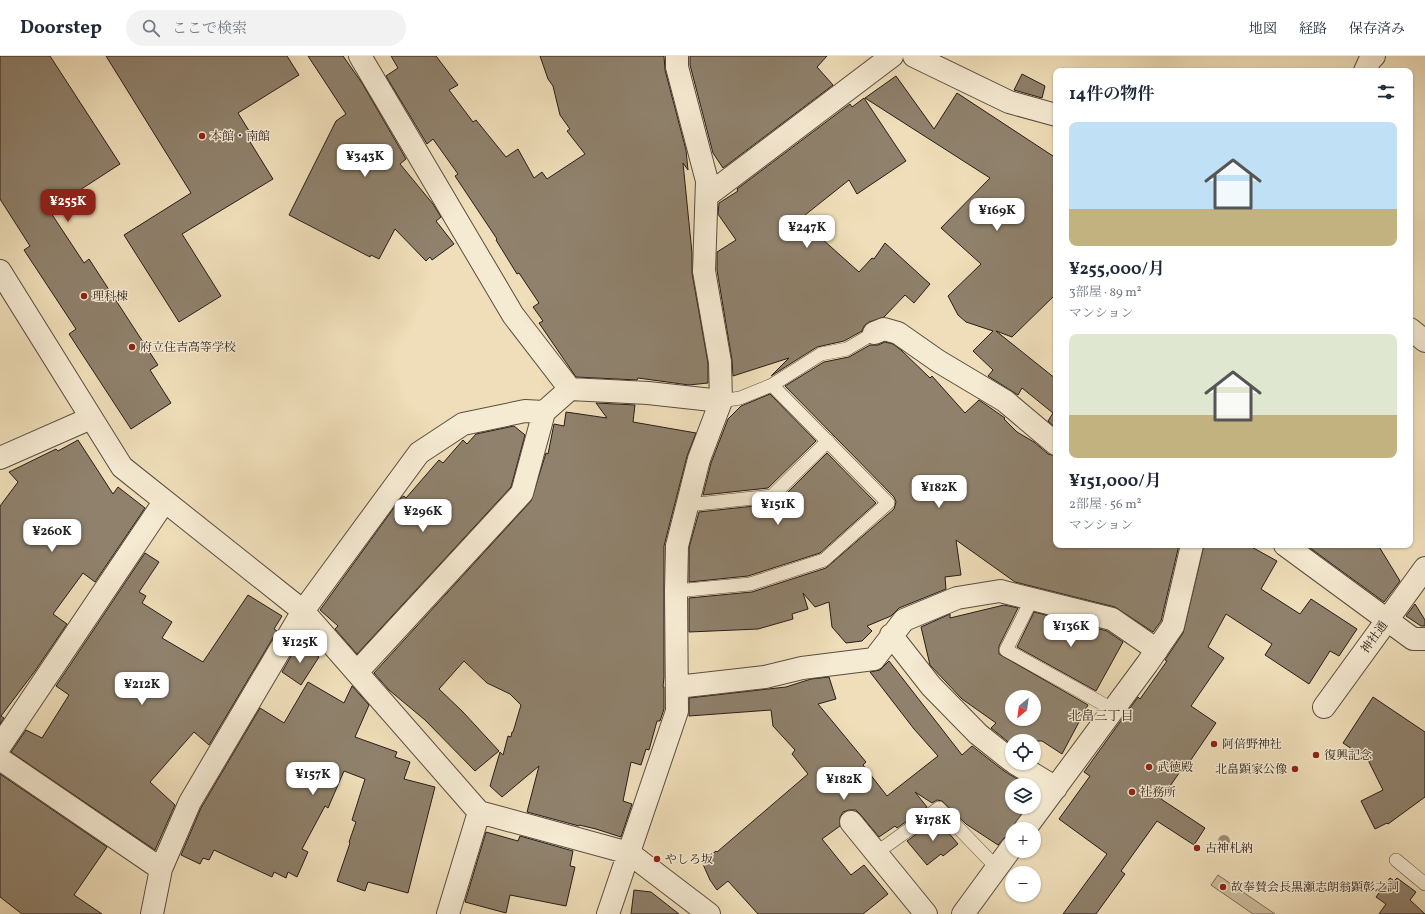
<!DOCTYPE html>
<html lang="ja">
<head>
<meta charset="utf-8">
<style>
  :root { --surface:#fff; --page:#f2f2f3; --text:#1f2937; --muted:#747a83; --line:#e0e1e3; --accent:#8f2418 }
  body { margin:0; font-family:Vollkorn,"Noto Serif JP",serif; background:var(--page); color:var(--text); height:100vh; display:flex; flex-direction:column; font-size:15px; white-space:nowrap }
  * { box-sizing:border-box; margin:0 }
  p { font-size:13px; color:var(--muted) }
  .icon { flex:none; width:22px; height:22px; fill:none; stroke:currentColor; stroke-width:2; stroke-linecap:round; stroke-linejoin:round }
  .map { position:relative; flex:1; overflow:hidden }
  .side { position:absolute; left:1053px; top:12px; width:360px; height:480px; display:flex; flex-direction:column; background:var(--surface); border-radius:8px; box-shadow:0 1px 3px #0004 }
  .side>* { flex:none }
  .needle { width:26px; rotate:209deg }
  .controls { position:absolute; left:1005px; top:634px; display:grid; gap:8px }
  .controls a { display:grid; place-items:center; width:36px; height:36px; border-radius:50%; background:var(--surface); box-shadow:0 1px 3px #0004; font-size:20px }
  .price { position:absolute; translate:-50% -34px; padding:0 9px; border-radius:8px; background:#fff; color:#222; font-size:13px; line-height:26px; filter:drop-shadow(0 1px 2px #0008) }
  .price::after { content:''; position:absolute; left:50%; top:24px; width:12px; height:9px; margin-left:-6px; background:inherit; clip-path:polygon(0 0,100% 0,50% 100%) }
  .price.active { background:var(--accent); color:#fff }
  ul { padding:0; list-style:none }
  li { display:grid; align-content:center; gap:8px; height:212px; padding:0 16px }
  li span { display:grid; place-items:center; height:124px; border-radius:8px; color:#555 }
  li>.icon { margin-inline-start:auto }
  span .icon { width:72px; height:72px; fill:#fffc; stroke-width:1 }
  li b { font-size:17px }
  h2 { display:flex; justify-content:space-between; align-items:center; height:48px; padding:0 16px; font-size:17px }
  header { display:flex; align-items:center; gap:24px; box-sizing:border-box; height:56px; padding:0 20px; background:var(--surface); border-bottom:1px solid var(--line) }
  header strong { font-size:19px }
  nav { display:flex; gap:22px; margin-inline-start:auto; font-size:14px }
  .search { width:280px; height:36px; background:var(--page); display:flex; align-items:center; gap:10px; box-sizing:border-box; padding:0 14px; border-radius:22px; color:var(--muted); font-size:15px }
  .map>svg:first-child { display:block }
  .green { fill:#cdbd9e; stroke:#7a6d5b }
  .building { fill:#8f816c; stroke:#281d18; fill-rule:evenodd }
  .lines { fill:none; stroke-linecap:round; stroke-linejoin:round }
  .service-casing { stroke:#5a4d40; stroke-width:14 }
  .minor-casing { stroke:#5a4d40; stroke-width:24 }
  .tertiary-casing { stroke:#5a4d40; stroke-width:24 }
  .service { stroke:#f5ead2; stroke-width:13 }
  .minor { stroke:#f5ead2; stroke-width:22 }
  .tertiary { stroke:#f5ead2; stroke-width:22 }
  .tree { fill:#9d8e76 }
  .poi-dot { fill:#8f2418; stroke:#f5ead2; stroke-width:1.5 }
  .labels { text-anchor:middle; stroke-width:3; stroke-linejoin:round; paint-order:stroke }
  .poi-label { font-size:12px; fill:#281d18; stroke:#f5ead2; text-anchor:start }
  .street-label { font-size:12px; fill:#281d18; stroke:#f5ead2 }
  .neighbourhood-label { font-size:13px; fill:#281d18; stroke:#f5ead2 }
</style>
</head>
<body>
<header>
<strong>Doorstep</strong>
<div class="search"><svg class="icon" aria-label="search" viewBox="0 0 24 24"><circle cx="10" cy="10" r="6"/><path d="M15 15l6 6"/></svg>ここで検索</div>
<nav><a>地図</a><a>経路</a><a>保存済み</a></nav>
</header>
<div class="map">
<svg width="1425" height="858" viewBox="0 0 1425 858">
  <rect width="100%" height="100%" fill="#efdeb9"/>
  <filter id="stains"><feTurbulence type="fractalNoise" baseFrequency=".005" numOctaves="4"/><feColorMatrix values="0 0 0 0 .2 0 0 0 0 .09 0 0 0 0 .02 0 0 0 .5 -.17"/></filter>
  <radialGradient id="worn" r=".72"><stop offset=".6" stop-color="#630" stop-opacity="0"/><stop offset="1" stop-color="#630" stop-opacity=".3"/></radialGradient>
  <path class="green" d="M1218,819L1275,858H1253L1211,829Z"/>
  <path class="building" d="M0,0H50L120,108L49,154L84,207L89,203L158,309L150,314L171,347L131,373L69,278L76,273L24,194L30,190L0,143Z
    M106,0H287L299,19L238,57L251,78L247,81L273,123L182,178L221,240L179,266L124,179L191,137Z
    M308,0H343L362,27L406,103L400,108L433,148L441,161L436,165L454,188L432,204L430,201L426,205L395,173L379,203L371,199L370,201L289,159L336,65L346,58Z
    M391,0H436L458,29L449,34L473,66L476,64L506,101L518,93L534,122L542,116L547,123L585,98L567,75L570,73L560,59L553,30L548,23L540,0H664L665,14L686,94L688,114L683,107L692,197V217L708,307V327L689,329L638,322L637,324L576,321L539,267L543,265L533,251L539,247L519,217L517,218L496,184L497,183L455,120L458,118L433,83L427,88L386,20L398,12Z
    M690,0H827L817,11L833,29L723,112L713,97L690,9Z
    M1022,18L1045,30L1042,42L1014,34Z
    M896,20L934,73L957,37L1056,102V238L1012,281L996,275L1056,323V372L1048,365L1053,357L1022,332L1018,339L988,320L993,314L973,295L993,275L966,266L958,259L948,240L981,208L941,172L990,122L865,42Z
    M864,42L906,105L857,138L849,124L805,159L807,161L802,165L859,216L872,202L874,203L885,187L930,228L914,247L905,239L884,261L869,266L864,270L862,275L844,285L817,291L771,320L789,302L733,320L732,304L717,214V196L736,184L718,158L719,147L738,135L737,133L850,48L852,51Z
    M885,286L893,288L901,294L930,322L932,320L965,357L979,344L1005,362L1004,363L1017,376L1034,386L1048,398L1056,400V489H1179L1161,565L1153,576L1115,551L1015,526L956,484L961,519L945,521L946,533L899,552L891,560L867,570L872,575L862,585L846,587L832,571L829,546L815,551L803,537L808,553L792,558L793,563L758,573L689,576V542L752,536L826,512L894,453L896,446L894,441L785,330L824,306L849,301L870,289H878Z
    M770,338L816,385L768,432L703,439L711,407L728,363L741,350Z
    M596,347L635,349L633,366L696,377L687,400L664,490V621L663,631H664V653L660,665H657L649,694L646,693L641,709L631,706L623,745L632,748L621,781L596,773L579,769V770L527,756L539,710L502,741L490,730L500,696L503,699L508,680L511,681L512,676H513L521,649L510,638L487,627L464,605L439,633L463,656L499,695L475,715L425,664L389,634L374,617L531,445L546,397L548,398L554,368L564,370L566,356L607,362Z
    M514,370L525,379L511,431L357,598L335,573L338,570L320,554L401,442L404,440L406,442L439,404L443,407L463,384L467,388L476,378Z
    M78,384L113,438L118,431L145,452L95,526L83,517L53,558L67,568L35,615L1,660L4,662L0,668V450L18,426L9,416L56,393L58,395Z
    M827,397L876,447L820,497L748,520L689,526V492L699,456L773,448L778,446Z
    M1204,489H1248L1277,505L1261,533L1300,558L1311,543L1357,573L1339,600L1330,595L1309,628L1265,599L1272,588L1226,558L1208,591L1224,602L1191,650L1216,667L1186,711L1184,710L1161,743L1205,772L1194,789L1157,765L1121,815L1125,818L1096,858H1063L1107,798L1059,763L1090,720L1084,716L1138,641L1140,643L1167,605L1165,604L1183,577Z
    M1306,489H1378L1400,525L1384,546Z
    M145,497L159,506L139,536L146,540L142,547L172,566L162,582L203,606L248,539L282,560L274,573L277,575L209,689L194,676L150,726L175,749L155,794L11,696L26,674L42,682L69,639L56,630Z
    M1415,548L1425,564V570H1421L1406,560Z
    M1004,549L1018,552L999,590V598L1088,649L1062,698L1042,685H1012V689L991,672L996,667L962,643L930,609L921,571L950,558V562ZM1012,641H1034V663H1012Z
    M1034,556L1107,575L1123,586L1096,635L1017,591Z
    M298,588L319,601L301,629L282,616Z
    M889,605L962,699L972,690L1004,715L1027,729H1012V751H1026L1013,772L998,789L966,768L942,745L937,744L932,747L915,736L927,751L897,772L895,770L879,781L860,758L856,754H849L843,756L840,761V770L822,783L851,819L864,809L888,838L863,858H758L728,825L717,834L710,824L702,806L716,795L717,796L808,718L792,698L795,694L773,670L771,654L689,660V642L786,631L811,623L829,621L836,643L818,648L866,706L863,709L887,740L938,700L914,673L870,616L880,614Z
    M308,626L344,647L352,630L369,649L355,681L397,696L395,701L410,706L404,723L435,731L408,837L368,826L365,835L337,825L350,787L349,786L356,766L352,764L365,723L344,715L328,752L325,750L302,793L308,796L297,821L288,816L286,822L274,816L272,821L214,794L209,804L203,802L200,808L181,799L201,752L260,652L284,667Z
    M1373,641L1425,676V741L1388,768L1387,767L1375,773L1361,745L1383,734L1368,704L1343,687Z
    M0,718L107,791L74,839L102,858H22L0,841Z
    M937,763L958,788L943,800L941,798L927,809L907,785Z
    M486,776L518,785L520,780L573,795L570,810L575,811L566,850L510,839L506,857L465,846Z
    M1390,822L1394,825L1397,822L1416,836L1410,844L1425,858H1379L1386,848L1376,841Z
    M634,834L651,836L679,858H631Z"/>
  <g class="lines">
    <defs>
      <path id="service" d="M721,345L740,342L772,329L821,298L847,293L874,277
        M688,449L772,440L828,385
        M676,535L750,528L824,504L888,447L772,329
        M1032,543L1006,594L1114,654
        M876,797L939,752L997,812
        M1396,804L1425,828"/>
      <path id="minor" d="M360,0L513,259L570,333
        M914,0L1009,46L1056,59
        M1365,15L1370,4L1374,0
        M708,139L892,0
        M0,215L122,411L303,555L479,756L629,797L709,858
        M1410,273L1425,285
        M874,277L884,273L898,277L938,305L1005,345L1056,388
        M0,402L91,362
        M891,579L931,630L978,678L1012,705
        M357,616L522,437L544,356
        M677,631L765,621L802,612L874,603L904,564L957,542L1000,535L1112,563L1157,594
        M1324,651L1425,512
        M0,690L164,446
        M0,703L161,813
        M1015,707L1056,732
        M851,766L926,858
        M1025,773L1147,608L1173,570L1192,489
        M152,858L161,813L190,746L303,555L419,397L463,368L525,355L544,356L570,333L648,337L721,345
        M448,858L479,756
        M608,858L677,655L676,535L677,490L699,403L721,345L720,306L704,215L707,125L677,11V0
        M963,858L1012,791"/>
      <path id="tertiary" d="M1285,489L1413,583H1425"/>
    </defs>
    <use href="#service" class="service-casing"/>
    <use href="#minor" class="minor-casing"/>
    <use href="#tertiary" class="tertiary-casing"/>
    <use href="#service" class="service"/>
    <use href="#minor" class="minor"/>
    <use href="#tertiary" class="tertiary"/>
  </g>
  <circle class="tree" cx="1224" cy="785" r="6"/>
  <g class="poi-dot">
    <circle cx="202" cy="80" r="4"/>
    <circle cx="84" cy="240" r="4"/>
    <circle cx="132" cy="291" r="4"/>
    <circle cx="1214" cy="688" r="4"/>
    <circle cx="1316" cy="699" r="4"/>
    <circle cx="1149" cy="711" r="4"/>
    <circle cx="1295" cy="713" r="4"/>
    <circle cx="1132" cy="736" r="4"/>
    <circle cx="1197" cy="792" r="4"/>
    <circle cx="657" cy="803" r="4"/>
    <circle cx="1223" cy="831" r="4"/>
  </g>
  <g class="labels">
    <g class="poi-label">
      <text x="210" y="84">本館・南館</text>
      <text x="92" y="244">理科棟</text>
      <text x="140" y="295">府立住吉高等学校</text>
      <text x="1222" y="692">阿倍野神社</text>
      <text x="1324" y="703">復興記念</text>
      <text x="1157" y="715">武徳殿</text>
      <text x="1287" y="717" text-anchor="end">北畠顕家公像</text>
      <text x="1140" y="740">社務所</text>
      <text x="1205" y="796">古神札納</text>
      <text x="665" y="807">やしろ坂</text>
      <text x="1231" y="835">故奉賛会長黒瀬志朗翁顕彰之詞</text>
    </g>
    <g class="street-label">
      <text transform="translate(1374 581) rotate(-54)" y="4">神社通</text>
    </g>
    <g class="neighbourhood-label">
      <text x="1101" y="664">北畠三丁目</text>
    </g>
  </g>
  <rect width="100%" height="100%" filter="url(#stains)"/>
  <rect width="100%" height="100%" fill="url(#worn)"/>
</svg>
<div class="controls">
<a><svg class="needle" viewBox="-14 -14 28 28"><path d="M0-13l5 13h-10z" fill="#e53935"/><path d="M0 13l5-13h-10z" fill="#747a83"/></svg></a>
<a><svg class="icon" aria-label="locate" viewBox="0 0 24 24"><circle cx="12" cy="12" r="6"/><path d="M12 2v4M12 18v4M2 12h4M18 12h4"/></svg></a>
<a><svg class="icon" aria-label="layers" viewBox="0 0 24 24"><path d="M12 4l9 5-9 5-9-5zM3 14l9 5 9-5"/></svg></a>
<a>+</a>
<a>−</a>
</div>
<b class="price" style="left:365px;top:122px">¥343K</b>
<b class="price active" style="left:68px;top:167px">¥255K</b>
<b class="price" style="left:997px;top:176px">¥169K</b>
<b class="price" style="left:807px;top:193px">¥247K</b>
<b class="price" style="left:939px;top:453px">¥182K</b>
<b class="price" style="left:778px;top:470px">¥151K</b>
<b class="price" style="left:423px;top:477px">¥296K</b>
<b class="price" style="left:52px;top:497px">¥260K</b>
<b class="price" style="left:1071px;top:592px">¥136K</b>
<b class="price" style="left:300px;top:608px">¥125K</b>
<b class="price" style="left:142px;top:650px">¥212K</b>
<b class="price" style="left:313px;top:740px">¥157K</b>
<b class="price" style="left:844px;top:745px">¥182K</b>
<b class="price" style="left:933px;top:786px">¥178K</b>
<section class="side">
<h2>14件の物件<svg class="icon" aria-label="filters" viewBox="0 0 24 24"><path d="M4 7h16M4 17h16"/><circle cx="9" cy="7" r="2"/><circle cx="15" cy="17" r="2"/></svg></h2>
<ul>
<li><span style="background:linear-gradient(#bfe0f5 70%,#c2b280 0)"><svg class="icon" aria-label="home" viewBox="0 0 24 24"><path d="M3 11l9-7 9 7M6 9v11h12V9"/></svg></span><div><b>¥255,000/月</b><p>3部屋 · 89 m²</p><p>マンション</p></div></li>
<li><span style="background:linear-gradient(#dfe7d0 65%,#c2b280 0)"><svg class="icon" aria-label="home" viewBox="0 0 24 24"><path d="M3 11l9-7 9 7M6 9v11h12V9"/></svg></span><div><b>¥151,000/月</b><p>2部屋 · 56 m²</p><p>マンション</p></div></li>
</ul>
</section>
</div>
</body>
</html>
